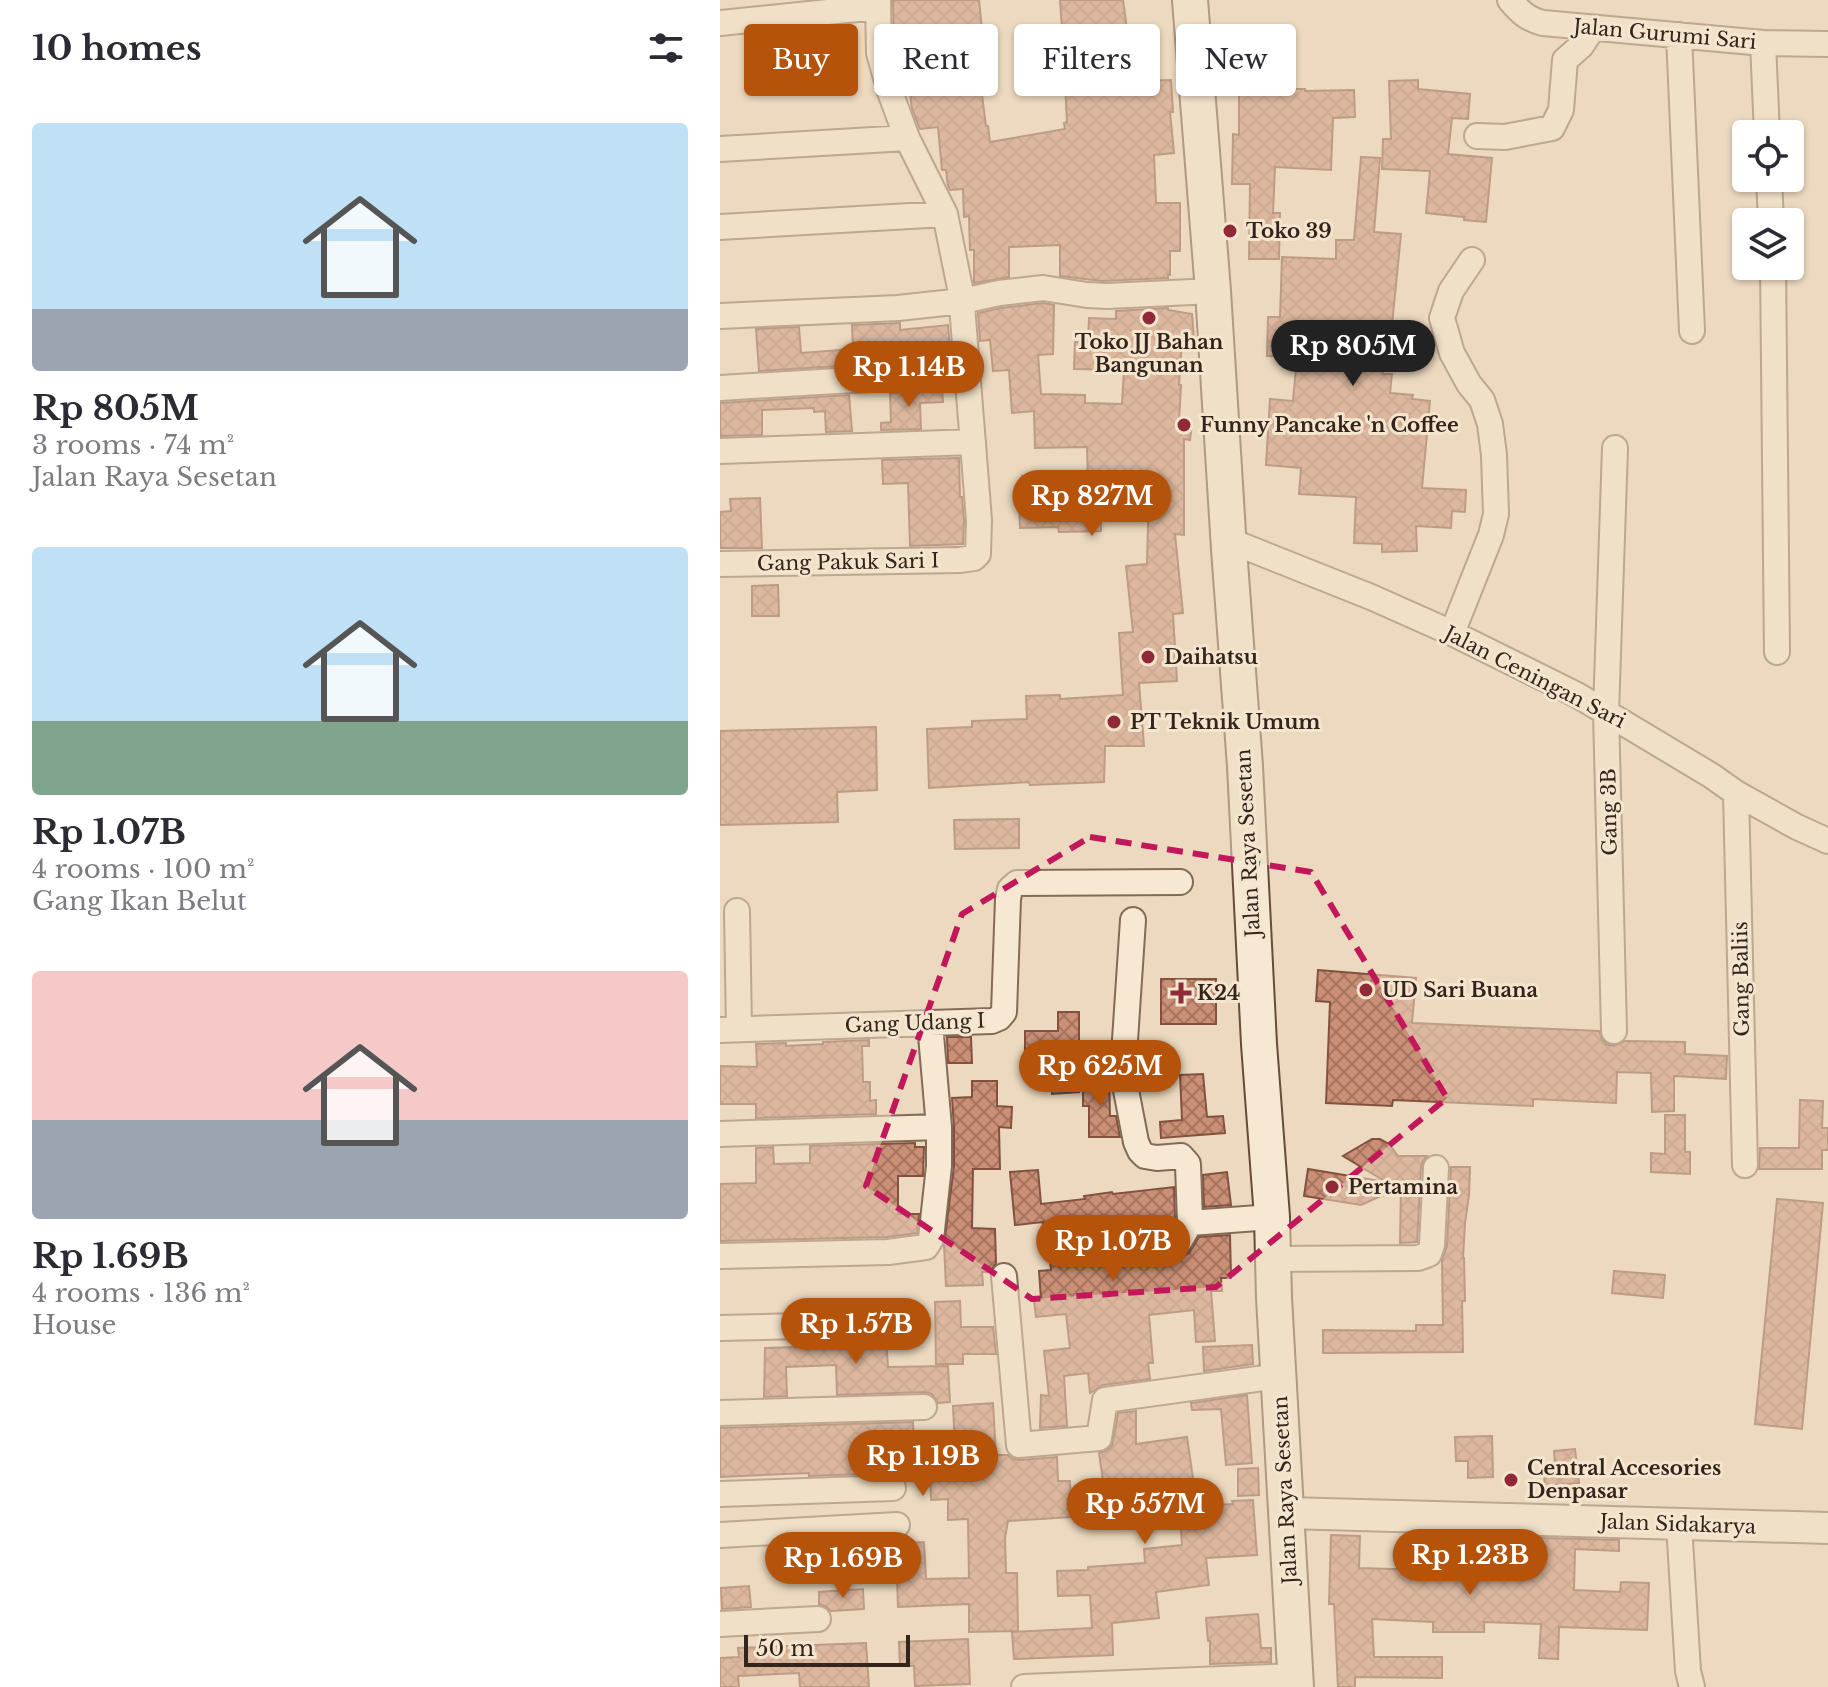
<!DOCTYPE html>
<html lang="en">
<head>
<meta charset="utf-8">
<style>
  :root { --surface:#fff; --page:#f2f2f3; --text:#2b2b33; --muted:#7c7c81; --accent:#b45309 }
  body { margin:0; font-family:"Libre Baskerville",serif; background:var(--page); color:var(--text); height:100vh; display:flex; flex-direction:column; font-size:30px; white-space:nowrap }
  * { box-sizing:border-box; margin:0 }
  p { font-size:26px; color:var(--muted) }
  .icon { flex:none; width:44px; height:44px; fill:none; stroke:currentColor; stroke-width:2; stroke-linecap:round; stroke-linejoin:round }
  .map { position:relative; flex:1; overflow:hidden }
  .drawer { display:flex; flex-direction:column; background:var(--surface); width:720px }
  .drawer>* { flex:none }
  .guide { position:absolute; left:24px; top:24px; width:760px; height:72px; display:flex; gap:16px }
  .controls { position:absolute; left:1012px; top:120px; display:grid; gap:16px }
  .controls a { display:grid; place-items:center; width:72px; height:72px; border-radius:8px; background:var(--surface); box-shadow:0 2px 6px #0004; font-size:40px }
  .scale { position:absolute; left:24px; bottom:20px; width:166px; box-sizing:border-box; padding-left:8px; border:4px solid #34251c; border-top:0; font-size:22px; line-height:28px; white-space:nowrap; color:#34251c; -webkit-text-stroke:6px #f4e5ce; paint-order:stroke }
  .price { position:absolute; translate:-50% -68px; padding:0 18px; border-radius:28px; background:var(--accent); color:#fff; font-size:26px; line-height:52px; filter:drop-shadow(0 2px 4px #0008) }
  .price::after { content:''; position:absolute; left:50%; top:48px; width:24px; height:18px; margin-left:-12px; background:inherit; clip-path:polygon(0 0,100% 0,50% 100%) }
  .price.active { background:#222; color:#fff }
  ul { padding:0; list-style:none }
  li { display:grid; align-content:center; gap:16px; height:424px; padding:0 32px }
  li span { display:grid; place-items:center; height:248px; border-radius:8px; color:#555 }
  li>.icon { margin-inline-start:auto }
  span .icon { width:144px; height:144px; fill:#fffc; stroke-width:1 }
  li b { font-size:34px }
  h2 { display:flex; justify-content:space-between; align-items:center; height:96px; padding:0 32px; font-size:34px }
  .chip { padding:0 28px; border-radius:8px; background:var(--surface); box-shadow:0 2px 6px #0004; font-size:28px; line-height:72px }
  .chip.active { background:var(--accent); color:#fff }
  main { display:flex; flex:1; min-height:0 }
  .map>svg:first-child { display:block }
  .building { fill:url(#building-cross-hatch); stroke:#83523f; stroke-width:2 }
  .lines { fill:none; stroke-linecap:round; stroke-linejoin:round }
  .minor-casing { stroke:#846a58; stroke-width:28 }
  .tertiary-casing { stroke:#846a58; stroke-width:34 }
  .secondary-casing { stroke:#664c3b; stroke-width:38 }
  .minor { stroke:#f7e8d2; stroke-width:24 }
  .tertiary { stroke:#f7e8d2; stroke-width:30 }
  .secondary { stroke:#f7e8d2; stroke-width:34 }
  .marked { fill:none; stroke:#c2185b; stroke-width:6; stroke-dasharray:16 10; stroke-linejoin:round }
  .poi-dot { fill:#912a37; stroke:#f4e5ce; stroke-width:3 }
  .labels { text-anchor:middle; stroke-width:6; stroke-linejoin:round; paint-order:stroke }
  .street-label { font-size:20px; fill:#34251c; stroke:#f4e5ce }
  .poi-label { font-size:20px; font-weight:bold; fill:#34251c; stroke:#f4e5ce; text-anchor:start }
</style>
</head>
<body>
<main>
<section class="drawer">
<h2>10 homes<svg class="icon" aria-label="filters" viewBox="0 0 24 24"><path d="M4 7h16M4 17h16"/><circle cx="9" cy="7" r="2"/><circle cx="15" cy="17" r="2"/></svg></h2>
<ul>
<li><span style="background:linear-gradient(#bfe0f5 75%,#9aa5b1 0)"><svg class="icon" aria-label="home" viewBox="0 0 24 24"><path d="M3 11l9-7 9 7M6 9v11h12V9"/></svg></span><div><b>Rp 805M</b><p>3 rooms · 74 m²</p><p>Jalan Raya Sesetan</p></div></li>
<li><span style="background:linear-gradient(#bfe0f5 70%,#7fa58c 0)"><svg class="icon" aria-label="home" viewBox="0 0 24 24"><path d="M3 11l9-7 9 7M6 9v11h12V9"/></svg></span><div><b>Rp 1.07B</b><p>4 rooms · 100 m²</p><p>Gang Ikan Belut</p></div></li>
<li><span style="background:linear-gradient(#f6c9c9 60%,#9aa5b1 0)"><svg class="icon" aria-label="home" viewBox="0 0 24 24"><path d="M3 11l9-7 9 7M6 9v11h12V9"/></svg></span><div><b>Rp 1.69B</b><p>4 rooms · 136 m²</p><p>House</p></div></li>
</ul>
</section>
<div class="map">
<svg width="1108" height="1687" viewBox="0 0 1108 1687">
  <defs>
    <pattern id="building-cross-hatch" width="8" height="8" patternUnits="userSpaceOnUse" patternTransform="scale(2)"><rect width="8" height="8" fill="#ca8f76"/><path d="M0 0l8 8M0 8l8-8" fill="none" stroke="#a57560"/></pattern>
  </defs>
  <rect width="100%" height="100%" fill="#ecd9bf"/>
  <path class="building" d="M173,0H259L267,79L260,80L266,126H268L270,142L345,129L344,123L347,122L345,84H346L340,0H403L414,81L451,80L453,112H450L454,153L434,155L436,203H460V251H450V275H448V278L382,281L340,276V245L289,247V277L254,283V250H250L249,216L244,217L243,189L230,190L228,186L226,170H222L218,127L200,129L192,109L189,85L184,86L174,51Z
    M698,80V89L750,94L748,119L732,118L728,154L772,158L766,222L744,220V217L706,213L710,171L662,169L663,139H671L669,81Z
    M561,87V89H585V91L634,90L635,117L613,118L611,170L555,167L553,213H560L559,259H529L530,184H512L513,134L519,135V88Z
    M641,157L660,158L654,232L681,234L671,335L667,334L663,374H672L670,393L693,395L692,399L710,401L702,488L746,490L745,512L732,511L731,528L696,526L697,551L662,552V544L634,543L636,497L579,494L581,468L546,465L550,399L573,401L577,356H547L548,317H560L562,257L616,259V240H634Z
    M323,303L334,305L333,354L318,355L321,394L365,395V403L402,404L404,370L354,369L355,342H368L369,318L396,319V311L448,308V310L472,314L474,341H462L459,385H461L459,422L472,423L470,440L464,439V535L455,534L463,613L453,614L457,681L419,683L424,746H385L384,782L310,785L309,782L209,788L207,729L252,727V721L307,719L306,696L340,695V699L403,695L399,633L413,632L406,566L427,564L429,485L368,484L367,447L315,448L314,411L292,413L289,370L273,371L270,340L260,341L258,313L281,308Z
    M180,323V330L228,325L230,349L219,351V360L39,371L36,329L79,327L81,353L133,349L132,325Z
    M222,390L223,402L200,403L201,429L161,430V423L171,422L170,393Z
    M129,395L132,431L106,432L105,411L94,412V408L42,410V435L0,436V403Z
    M239,458L240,497H242L244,520L243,544L190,546L188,483L163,484L162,460Z
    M323,475L324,495H327V501L380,500L381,531L339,532L338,527L300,528L299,497L302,496V476Z
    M40,498L42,548H0V512L11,511L10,499Z
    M58,585L59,616H32V586Z
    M156,727L157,790L117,792L118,822L0,825V731Z
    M299,819V848L235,849L234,820Z
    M598,970L696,978L692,1023L879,1031L882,1039L886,1044L894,1046L904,1041L965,1042V1054L1007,1056L1006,1079L954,1076V1111L932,1112L931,1073L897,1072L896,1103L813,1099V1106L673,1100L672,1106L606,1103L610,1002L596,1001Z
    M441,979H496V1024H441Z
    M338,1012H359V1092L332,1094L330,1061H305V1031H338Z
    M227,1037H251L252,1063H228Z
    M149,1040V1046H142L143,1082H150V1101L156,1100V1114L36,1118V1104H0V1066L37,1067L36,1044L66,1043V1046L103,1044V1042Z
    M483,1074L487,1117L503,1116L505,1133L441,1138L440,1122L462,1120L460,1075Z
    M389,1078L390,1116H396L400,1137H369V1106H363V1079Z
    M252,1081H277V1106L292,1107L291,1128L279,1127L280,1169H253L252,1228L275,1229L276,1263L270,1272H262L263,1285L226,1286L224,1245L234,1166V1127L232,1098L252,1097Z
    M1080,1100L1103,1101L1102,1128H1108V1150H1102V1169H1039L1040,1148H1079Z
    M945,1115H965V1152H970V1174L931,1172V1153L945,1154Z
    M652,1139H660L669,1144L678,1156H707L703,1161L701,1167L697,1242L680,1243L681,1187L641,1205L584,1196L588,1169L666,1182L623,1156Z
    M195,1143V1147H204L203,1176H178V1214H199L197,1233L167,1237L0,1241V1184L36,1183V1148L53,1147L54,1164L90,1163V1146Z
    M731,1167H750L749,1195L745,1223L743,1258H744L745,1301H742L743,1352L603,1353V1330L696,1331V1325H723L722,1260L727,1246Z
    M318,1170L321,1204L365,1199L364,1196L392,1192L393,1194L454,1187L455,1219L450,1227L430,1230L422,1234L418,1240L417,1248L420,1254L426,1259L433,1260L462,1256L469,1253L479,1237L510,1235L511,1278H501L502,1291H491L495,1341L476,1342L474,1310L429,1315L433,1363H428L430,1379L383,1385L370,1393L368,1373L344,1376L347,1426L320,1428L321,1395L329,1396L324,1351L350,1348L346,1314L316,1317L314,1300L321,1299L319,1271L331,1270L326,1228H323V1222L295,1225L290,1172Z
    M507,1172L511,1205L484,1207L483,1175Z
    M1057,1199L1103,1203L1082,1429L1035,1424Z
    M894,1271L945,1275L943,1298L892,1293Z
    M240,1301L241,1327H273L276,1354H243V1364H216L215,1302Z
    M165,1323L168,1367L228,1366L230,1402L218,1403L212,1394L204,1392L117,1395L116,1365L66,1367L67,1396L44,1397L45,1348L112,1346L111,1326Z
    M532,1345L533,1364L484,1371L483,1347Z
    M527,1395L532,1463L506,1465L501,1409L472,1410L471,1403Z
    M273,1403L276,1455H288L293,1459L300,1460L337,1457L338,1481H350L352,1517L288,1521L285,1538L286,1573H297L298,1631L249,1632V1604L178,1607L177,1578L131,1579V1562L153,1561V1544L204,1542L206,1579L249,1578L248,1519L228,1520V1499L211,1500L210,1475L182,1476L172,1473L89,1476V1473L0,1477V1428L193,1422L194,1450L235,1448L233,1406Z
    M416,1411V1444L467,1437L477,1506L513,1504L512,1501L533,1500L537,1555L486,1558L489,1585L436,1592L439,1618L392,1623L393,1655L294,1659L292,1632L372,1628L370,1595L338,1596L337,1571L368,1570V1567L425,1563L424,1549L462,1545L459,1504L422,1511L420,1498L390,1501L387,1480L383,1481L379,1453L386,1451L392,1446L398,1413Z
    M772,1436L773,1477L748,1478V1461H736L735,1437Z
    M855,1449L859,1483L825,1486L823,1467L835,1466L834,1451Z
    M538,1468L539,1495L518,1496V1469Z
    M611,1535L640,1536L639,1568L709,1570L711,1535L899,1540V1551L855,1549L854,1590L900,1592L901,1582L929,1583L927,1630L839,1627L838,1659L819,1658L821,1624L764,1622V1632H713V1622L652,1619L654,1657H722V1678L635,1677V1687H618L614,1604H609Z
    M29,1586L31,1607L2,1609L1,1588Z
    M143,1589L144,1609L111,1611L105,1606L99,1604V1592Z
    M538,1614L541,1648H551V1662L490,1664V1641H488L486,1618Z
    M248,1639L250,1684L195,1686L194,1666H180L179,1642Z
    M146,1643L149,1687H80L79,1673L18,1676L19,1687H0V1658L19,1657L18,1648Z"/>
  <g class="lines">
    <defs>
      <path id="minor" d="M790,0C800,12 807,19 823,23L1043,43L1108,44
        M0,23L157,7
        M959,35L972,331
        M1043,43L1047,134
        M757,136L785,137L832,128L841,110L845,60L861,46L873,28
        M0,149L187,138
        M1049,178L1051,222
        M0,227L225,214
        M1053,266L1057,652
        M0,316L178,308L243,301L279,293L323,288L367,295L387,296L493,291
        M0,388L249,373
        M0,451L253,442
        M508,540L651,597L732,633L857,695L992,776L1016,793L1077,827L1108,841
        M0,564L240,560L254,558L258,554L259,520L241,293L225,214L187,138L170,92L159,53L158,0
        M732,633L771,535L776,514L774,455L770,424L762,400L749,384L732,353L722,318L731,291L752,260
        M1016,793L1025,1165
        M17,911L19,1029
        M413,920L404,1055L406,1090L416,1142L420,1151L425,1156L437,1158L461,1156L468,1164L470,1223L552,1217
        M0,1030L272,1021L279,1018L284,1012L288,899L290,889L297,883L460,882
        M894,1031L886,712L895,448
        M0,1134L219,1127
        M432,1245L460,1241L470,1223
        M0,1256L168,1252L206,1247L211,1239L219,1166V1127L210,1024
        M552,1259L698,1258L709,1254L712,1245L716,1168
        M284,1276L299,1445L379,1438L385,1400L558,1376
        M0,1328L81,1326
        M0,1413L204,1407
        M0,1494L173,1488
        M959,1524L968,1671L972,1687
        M0,1535L177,1525
        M0,1624L98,1619
        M304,1687L575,1676"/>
      <path id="tertiary" d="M567,1513L1108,1528"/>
      <path id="secondary" d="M470,0L493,291L509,549L525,766L539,1044L552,1217L554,1298L576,1687"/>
    </defs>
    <use href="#minor" class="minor-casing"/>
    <use href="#tertiary" class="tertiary-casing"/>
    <use href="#secondary" class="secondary-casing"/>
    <use href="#minor" class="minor"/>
    <use href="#tertiary" class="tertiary"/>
    <use href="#secondary" class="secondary"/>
  </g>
  <path d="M0 0H1108V1687H0ZM370,837L591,872L727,1098L496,1287L312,1299L146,1186L242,914Z" fill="#ecd9bf" fill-opacity=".55" fill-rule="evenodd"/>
  <path class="marked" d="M370,837L591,872L727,1098L496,1287L312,1299L146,1186L242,914Z"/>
  <g class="poi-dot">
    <circle cx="510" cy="231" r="8"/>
    <circle cx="429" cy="318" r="8"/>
    <circle cx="464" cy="425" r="8"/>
    <circle cx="428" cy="657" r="8"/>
    <circle cx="394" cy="722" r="8"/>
    <circle cx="646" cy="990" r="8"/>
    <path d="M457 981h8v8h8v8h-8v8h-8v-8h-8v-8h8z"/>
    <circle cx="612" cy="1187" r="8"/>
    <circle cx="791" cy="1480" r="8"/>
  </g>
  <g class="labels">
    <g class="street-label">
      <text transform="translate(945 34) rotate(5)" y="7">Jalan Gurumi Sari</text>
      <text transform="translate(128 562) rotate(-1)" y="7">Gang Pakuk Sari I</text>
      <text transform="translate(815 677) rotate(27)" y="7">Jalan Ceningan Sari</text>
      <text transform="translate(889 812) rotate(-91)" y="7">Gang 3B</text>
      <text transform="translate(528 843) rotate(-93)" y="7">Jalan Raya Sesetan</text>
      <text transform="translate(1021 979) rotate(-91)" y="7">Gang Baliis</text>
      <text transform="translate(195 1023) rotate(-2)" y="7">Gang Udang I</text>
      <text transform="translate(565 1490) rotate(-93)" y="7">Jalan Raya Sesetan</text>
      <text transform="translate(958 1524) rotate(2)" y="7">Jalan Sidakarya</text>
    </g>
    <g class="poi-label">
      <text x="526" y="238">Toko 39</text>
      <text x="429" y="349" text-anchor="middle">Toko JJ Bahan<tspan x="429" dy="23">Bangunan</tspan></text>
      <text x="480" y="432">Funny Pancake 'n Coffee</text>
      <text x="444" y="664">Daihatsu</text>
      <text x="410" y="729">PT Teknik Umum</text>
      <text x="662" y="997">UD Sari Buana</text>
      <text x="477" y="1000">K24</text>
      <text x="628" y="1194">Pertamina</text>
      <text x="807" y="1475">Central Accesories<tspan x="807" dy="23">Denpasar</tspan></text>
    </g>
  </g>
</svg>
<div class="controls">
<a><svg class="icon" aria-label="locate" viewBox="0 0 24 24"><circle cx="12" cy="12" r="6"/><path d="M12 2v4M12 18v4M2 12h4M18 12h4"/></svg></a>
<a><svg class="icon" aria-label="layers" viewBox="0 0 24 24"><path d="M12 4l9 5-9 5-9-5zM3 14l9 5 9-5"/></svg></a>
</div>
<div class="scale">50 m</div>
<b class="price active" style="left:633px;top:388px">Rp 805M</b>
<b class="price" style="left:189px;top:409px">Rp 1.14B</b>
<b class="price" style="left:372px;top:538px">Rp 827M</b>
<b class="price" style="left:380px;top:1108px">Rp 625M</b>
<b class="price" style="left:393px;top:1283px">Rp 1.07B</b>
<b class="price" style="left:136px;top:1366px">Rp 1.57B</b>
<b class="price" style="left:203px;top:1498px">Rp 1.19B</b>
<b class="price" style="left:425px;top:1546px">Rp 557M</b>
<b class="price" style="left:750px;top:1597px">Rp 1.23B</b>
<b class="price" style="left:123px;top:1600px">Rp 1.69B</b>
<div class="guide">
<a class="chip active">Buy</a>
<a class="chip">Rent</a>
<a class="chip">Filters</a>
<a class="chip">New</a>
</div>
</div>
</main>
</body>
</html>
